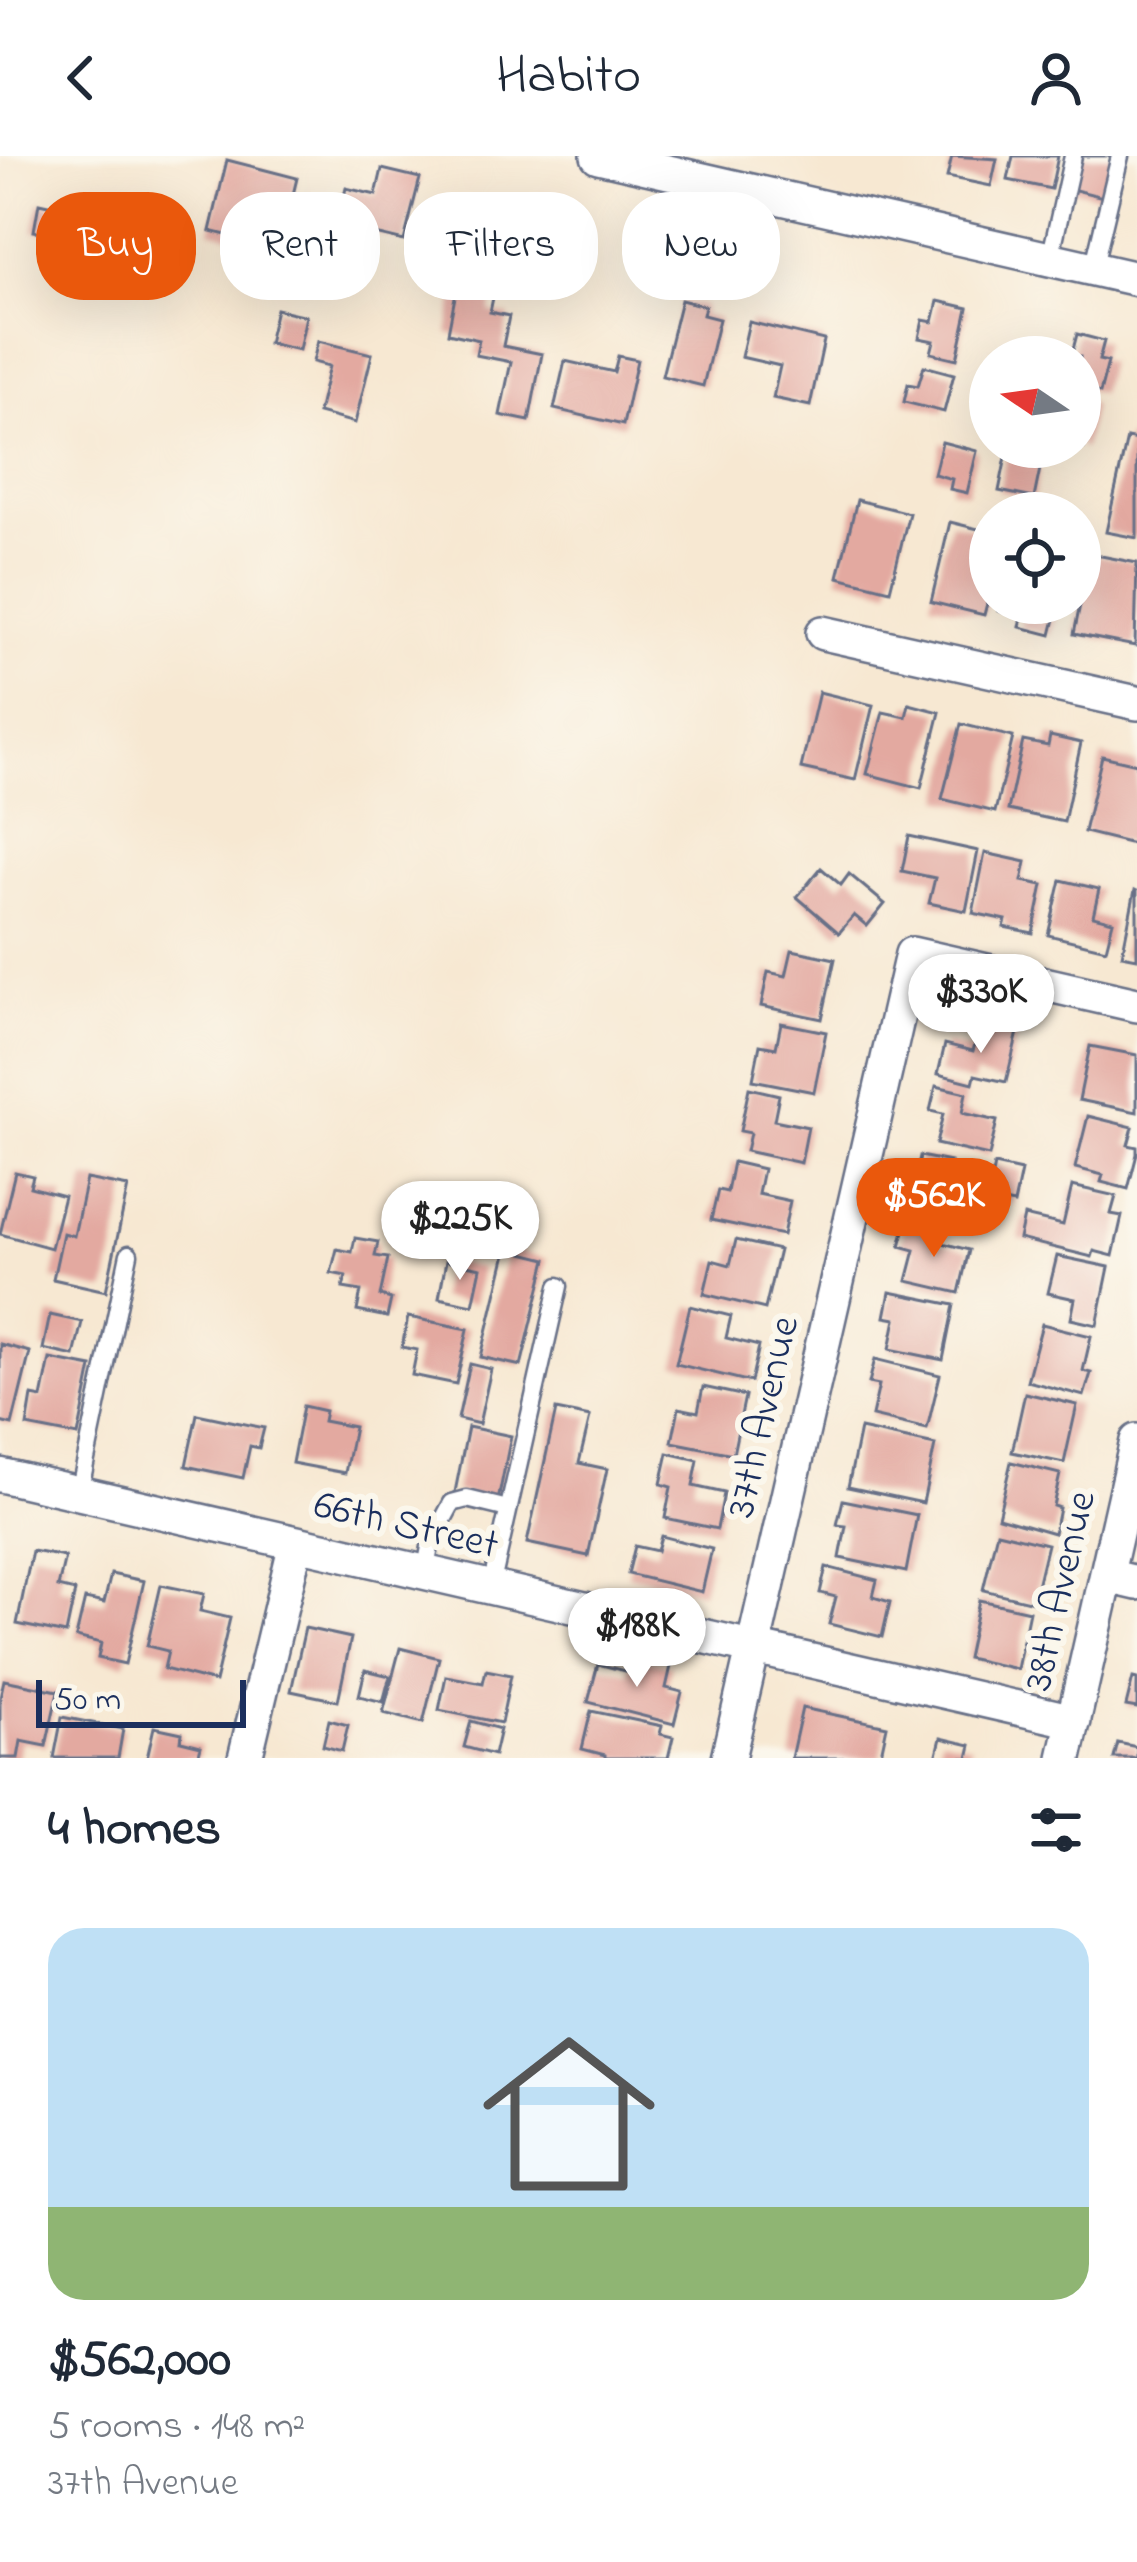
<!DOCTYPE html>
<html lang="en">
<head>
<meta charset="utf-8">
<style>
  :root { --surface:#fff; --page:#f6f6f7; --text:#1f2937; --muted:#747a83; --accent:#ea580c }
  body { margin:0; font-family:"Indie Flower",sans-serif; background:var(--page); color:var(--text); height:100vh; display:flex; flex-direction:column; font-size:45px; white-space:nowrap }
  * { box-sizing:border-box; margin:0 }
  p { font-size:39px; color:var(--muted) }
  .icon { flex:none; width:66px; height:66px; fill:none; stroke:currentColor; stroke-width:2; stroke-linecap:round; stroke-linejoin:round }
  .map { position:relative; height:1602px; overflow:hidden }
  .drawer { display:flex; flex-direction:column; background:var(--surface); flex:1 }
  .drawer>* { flex:none }
  .top-card { position:absolute; left:36px; top:36px; width:1065px; height:108px; display:flex; gap:24px }
  .needle { width:78px; rotate:283deg }
  .buttons { position:absolute; left:969px; top:180px; display:grid; gap:24px }
  .buttons a { display:grid; place-items:center; width:132px; height:132px; border-radius:50%; background:var(--surface); box-shadow:0 12px 48px #0002; font-size:60px }
  .scale { position:absolute; left:36px; bottom:30px; width:210px; box-sizing:border-box; padding-left:12px; border:6px solid #1b2f5e; border-top:0; font-size:33px; line-height:42px; white-space:nowrap; color:#1b2f5e; -webkit-text-stroke:9px #fbf7ec; paint-order:stroke }
  .price { position:absolute; translate:-50% -102px; padding:0 27px; border-radius:42px; background:#fff; color:#222; font-size:39px; line-height:78px; filter:drop-shadow(0 3px 6px #0008) }
  .price::after { content:''; position:absolute; left:50%; top:72px; width:36px; height:27px; margin-left:-18px; background:inherit; clip-path:polygon(0 0,100% 0,50% 100%) }
  .price.current { background:var(--accent); color:#fff }
  ul { padding:0; list-style:none }
  li { display:grid; align-content:center; gap:24px; height:636px; padding:0 48px }
  li span { display:grid; place-items:center; height:372px; border-radius:36px; color:#555 }
  li>.icon { margin-inline-start:auto }
  span .icon { width:216px; height:216px; fill:#fffc; stroke-width:1 }
  li b { font-size:51px }
  h2 { display:flex; justify-content:space-between; align-items:center; height:144px; padding:0 48px; font-size:51px }
  .chip { padding:0 42px; border-radius:48px; background:var(--surface); box-shadow:0 12px 48px #0002; font-size:42px; line-height:108px }
  .chip.current { background:var(--accent); color:#fff }
  header { display:flex; justify-content:space-between; align-items:center; height:156px; padding:0 48px; background:var(--surface); font-size:54px; font-weight:600 }
  .map>svg:first-child { display:block }
  .building { fill:#e3a9a0 }
  .lines { fill:none; stroke-linecap:round; stroke-linejoin:round }
  .service-casing { stroke:#687087; stroke-width:21 }
  .minor-casing { stroke:#687087; stroke-width:38 }
  .service { stroke:#fff; stroke-width:16 }
  .minor { stroke:#fff; stroke-width:33 }
  .labels { text-anchor:middle; stroke-width:12; stroke-linejoin:round; paint-order:stroke }
  .street-label { font-size:42px; fill:#1b2f5e; stroke:#fbf7ec }
</style>
</head>
<body>
<header><svg class="icon" aria-label="back" viewBox="0 0 24 24"><path d="M15 5l-7 7 7 7"/></svg>Habito<svg class="icon" aria-label="person" viewBox="0 0 24 24"><circle cx="12" cy="8" r="4"/><path d="M4 21q1-7 8-7t8 7"/></svg></header>
<div class="map">
<svg width="1137" height="1602" viewBox="0 0 1137 1602">
  <rect width="100%" height="100%" fill="#fbf7ec"/>
  <filter id="ink" filterUnits="userSpaceOnUse"><feTurbulence type="fractalNoise" baseFrequency=".00833" numOctaves="2"/><feDisplacementMap in="SourceGraphic" scale="24" xChannelSelector="R" yChannelSelector="G"/><feConvolveMatrix kernelMatrix="1 2 1 2 8 2 1 2 1" color-interpolation-filters="sRGB"/></filter>
  <filter id="wash" filterUnits="userSpaceOnUse"><feTurbulence type="fractalNoise" baseFrequency=".004" numOctaves="4" result="noise"/><feDisplacementMap in="SourceGraphic" scale="48" xChannelSelector="R" yChannelSelector="G"/><feGaussianBlur stdDeviation="2.7" result="paint"/><feColorMatrix in="noise" values="0 0 0 0 0 0 0 0 0 0 0 0 0 0 0 0 0 1.4 0 .05"/><feComposite in="paint" operator="in"/></filter>
  <g filter="url(#wash)">
    <rect width="100%" height="100%" fill="#f7e8d2"/>
    <g id="blocks">
      <path class="building" d="M952,0L997,3L991,30L947,21Z
        M1013,0H1058L1051,33L1008,24Z
        M1079,0H1113L1103,41L1071,33Z
        M227,4L297,22L276,109L234,98L238,82L210,75Z
        M382,13L420,22L404,85L337,69L346,32L376,39Z
        M117,41L159,50L155,69L172,73L167,96L150,92L148,103L125,98L130,78L110,73Z
        M39,47L71,54L66,81L34,75Z
        M475,108L499,113L490,156L509,160L503,190L542,198L529,265L500,259L511,206L476,199L479,184L448,177L459,120L472,123Z
        M681,144L705,150L703,159L719,163L703,230L662,220Z
        M938,145L968,152L957,203L931,197L934,185L919,182L923,164L933,166Z
        M276,153L306,160L299,194L268,187Z
        M749,166L824,184L810,250L773,242L780,210L741,201Z
        M1077,178L1104,185L1099,204L1108,206L1100,237L1080,232V201H1071Z
        M318,185L372,198L355,267L318,257L329,210L313,206Z
        M618,200L637,204L623,269L554,253L565,205L614,216Z
        M924,210L954,218L944,256L904,246L908,228L918,230Z
        M1080,246L1093,249L1084,292L1080,291Z
        M1127,282L1137,284V382L1106,376Z
        M942,286L977,295L967,337L950,333L952,323L934,318Z
        M1006,301L1041,308L1034,342L999,335Z
        M857,344L909,357L890,434L838,421Z
        M950,366L990,376V436L984,459L931,446Z
        M1096,399L1137,407L1135,490L1074,478L1088,410L1093,411Z
        M1000,447H1059L1051,479L1020,471L1022,461L998,455Z
        M819,536L873,549L855,624L801,612Z
        M909,548L940,556L921,632L867,618L883,556L906,561Z
        M961,568L1013,581L995,656L942,643Z
        M1050,580L1081,587L1064,666L1008,654L1023,585L1048,590Z
        M1102,600L1137,608V689L1084,676Z
        M909,680L978,695L966,755L929,747L935,722L902,715Z
        M985,697L1026,706L1022,725L1043,729L1033,777L1004,771L1006,764L973,757Z
        M821,712L841,729L849,718L885,748L867,770L854,759L839,777L797,741Z
        M1061,724L1099,733L1093,760L1113,765L1106,793L1048,779Z
        M1135,734L1137,735V802L1122,799Z
        M792,794L835,803L822,863L761,850L768,816L786,820Z
        M781,867L826,876L814,936L753,924L760,889L776,892Z
        M981,867L1018,876L1006,926L975,919L973,927L938,918L945,888L973,895Z
        M1090,890L1137,899V956L1079,944Z
        M936,930L966,937L962,957L997,965L989,1000L936,988L943,958L930,955Z
        M749,932L779,939L774,964L808,971L801,1007L746,995L750,977L740,975Z
        M1088,960L1133,971L1128,989L1137,991V998L1128,1033L1101,1026L1103,1019L1075,1012Z
        M920,1000L950,1006L946,1026L981,1034L974,1068L920,1057L926,1027L915,1024Z
        M733,1006L763,1013L758,1038L790,1045L783,1079L711,1064L718,1034L727,1036Z
        M994,1009L1021,1015L1014,1048L987,1043Z
        M15,1016L33,1020L30,1031L64,1040L51,1092L0,1078Z
        M86,1023L128,1031L106,1135L53,1123L63,1077L74,1080Z
        M1072,1030L1116,1040L1111,1058L1122,1060L1113,1100L1094,1095L1092,1101L1019,1083L1024,1060L1063,1069Z
        M906,1067L937,1075L935,1085L969,1094L959,1137L907,1125L915,1094L900,1090Z
        M355,1082L378,1086L375,1100L388,1102L380,1140L391,1143L387,1161L357,1155L361,1135L343,1132L346,1120L331,1117L337,1093L352,1096Z
        M736,1084L779,1094L765,1153L704,1138L712,1104L730,1109Z
        M507,1093L547,1103L521,1210L481,1201Z
        M1057,1100L1109,1111L1097,1169L1071,1163L1075,1143L1048,1137Z
        M446,1105L481,1112L473,1149L439,1142Z
        M890,1136L954,1149L943,1204L890,1193L896,1163L885,1161Z
        M690,1150L731,1160L726,1182L759,1190L751,1226L676,1208Z
        M50,1159L82,1166L74,1200L43,1193Z
        M408,1161L468,1173L456,1228L412,1219L417,1194L402,1191Z
        M1042,1168L1091,1180L1083,1215L1091,1217L1084,1240L1027,1225Z
        M0,1188L30,1196L12,1269L0,1266Z
        M50,1203L92,1211L78,1280L27,1270L32,1240L42,1242Z
        M875,1203L940,1219L927,1273L872,1260L879,1229L869,1227Z
        M470,1208L491,1213L479,1268L458,1263Z
        M703,1231L745,1240L733,1298L672,1286L679,1252L698,1256Z
        M1025,1237L1077,1249L1064,1307L1012,1296Z
        M303,1250L325,1255L323,1265L354,1271L345,1317L292,1307Z
        M556,1254L590,1261L579,1307L607,1313L588,1400L527,1387Z
        M197,1258L264,1272L259,1292L250,1290L243,1322L186,1310Z
        M468,1271L511,1280L498,1345L455,1336Z
        M860,1273L935,1289L923,1347L848,1331Z
        M668,1297L698,1304L693,1330L724,1337L717,1373L665,1362L671,1331L661,1328Z
        M1011,1306L1060,1318L1053,1350L1059,1352L1054,1377L998,1361Z
        M843,1344L917,1359L906,1416L840,1402L846,1370L837,1369Z
        M997,1376L1047,1388L1033,1446L983,1434Z
        M661,1380L712,1393L702,1436L628,1418L635,1390L657,1395Z
        M32,1395L65,1401L58,1431L75,1435L66,1478L17,1468Z
        M826,1411L877,1424L873,1441L890,1446L882,1481L829,1468L836,1441L820,1437Z
        M111,1418L144,1425L125,1508L98,1502L101,1487L76,1481L85,1443L104,1447Z
        M161,1429L204,1438L200,1455L230,1462L215,1526L164,1513L168,1495L147,1490Z
        M979,1444L1029,1455L1017,1513L967,1502Z
        M305,1472L351,1482L338,1545L291,1535Z
        M400,1492L439,1502L423,1567L383,1557Z
        M632,1500L671,1510L666,1532L682,1536L674,1568L588,1546L598,1508L628,1516Z
        M365,1514L390,1520L383,1546L359,1540Z
        M486,1514L511,1519L501,1567L439,1554L446,1520L483,1527Z
        M1133,1522L1137,1523V1552L1126,1550Z
        M4,1524L58,1535L46,1590L21,1585L18,1602H0V1542Z
        M802,1552L887,1570L880,1602H791Z
        M591,1555L662,1570L660,1578L673,1581L668,1602H605V1599L582,1593Z
        M62,1561L123,1573L118,1602H54Z
        M329,1564L348,1569L342,1595L323,1590Z
        M471,1565L500,1573L494,1599L464,1591Z
        M154,1571L182,1577L181,1585L201,1590L198,1602H147Z
        M941,1582L971,1589L968,1602H936Z
        M1118,1587L1137,1591V1602H1114Z"/>
    </g>
  </g>
  <g filter="url(#ink)">
    <use href="#blocks" fill-opacity="0" stroke="#687087" stroke-width="3"/>
    <g class="lines">
      <defs>
        <path id="service" d="M1050,103L1073,0
          M1093,113L1120,0
          M79,1337L129,1098
          M425,1417L431,1386L452,1347L467,1343L508,1353
          M491,1431L559,1130"/>
        <path id="minor" d="M598,0L1137,123
          M823,477L1137,547
          M0,1319L1074,1565
          M1107,1420L1137,1427
          M245,1602L296,1387
          M728,1602L912,798L1137,849
          M1065,1602L1137,1285"/>
      </defs>
      <use href="#service" class="service-casing"/>
      <use href="#minor" class="minor-casing"/>
      <use href="#service" class="service"/>
      <use href="#minor" class="minor"/>
    </g>
  </g>
  <g class="labels">
    <g class="street-label">
      <text transform="translate(760 1260) rotate(-77)" y="15">37th Avenue</text>
      <text transform="translate(407 1366) rotate(13)" y="15">66th Street</text>
      <text transform="translate(1057 1434) rotate(-77)" y="15">38th Avenue</text>
    </g>
  </g>
</svg>
<div class="buttons">
<a><svg class="needle" viewBox="-14 -14 28 28"><path d="M0-13l5 13h-10z" fill="#e53935"/><path d="M0 13l5-13h-10z" fill="#747a83"/></svg></a>
<a><svg class="icon" aria-label="locate" viewBox="0 0 24 24"><circle cx="12" cy="12" r="6"/><path d="M12 2v4M12 18v4M2 12h4M18 12h4"/></svg></a>
</div>
<div class="scale">50 m</div>
<b class="price" style="left:981px;top:900px">$330K</b>
<b class="price current" style="left:934px;top:1104px">$562K</b>
<b class="price" style="left:460px;top:1127px">$225K</b>
<b class="price" style="left:637px;top:1534px">$188K</b>
<div class="top-card">
<a class="chip current">Buy</a>
<a class="chip">Rent</a>
<a class="chip">Filters</a>
<a class="chip">New</a>
</div>
</div>
<section class="drawer">
<h2>4 homes<svg class="icon" aria-label="filters" viewBox="0 0 24 24"><path d="M4 7h16M4 17h16"/><circle cx="9" cy="7" r="2"/><circle cx="15" cy="17" r="2"/></svg></h2>
<ul>
<li><span style="background:linear-gradient(#bfe0f5 75%,#8fb573 0)"><svg class="icon" aria-label="home" viewBox="0 0 24 24"><path d="M3 11l9-7 9 7M6 9v11h12V9"/></svg></span><div><b>$562,000</b><p>5 rooms · 148 m²</p><p>37th Avenue</p></div></li>
</ul>
</section>
</body>
</html>
